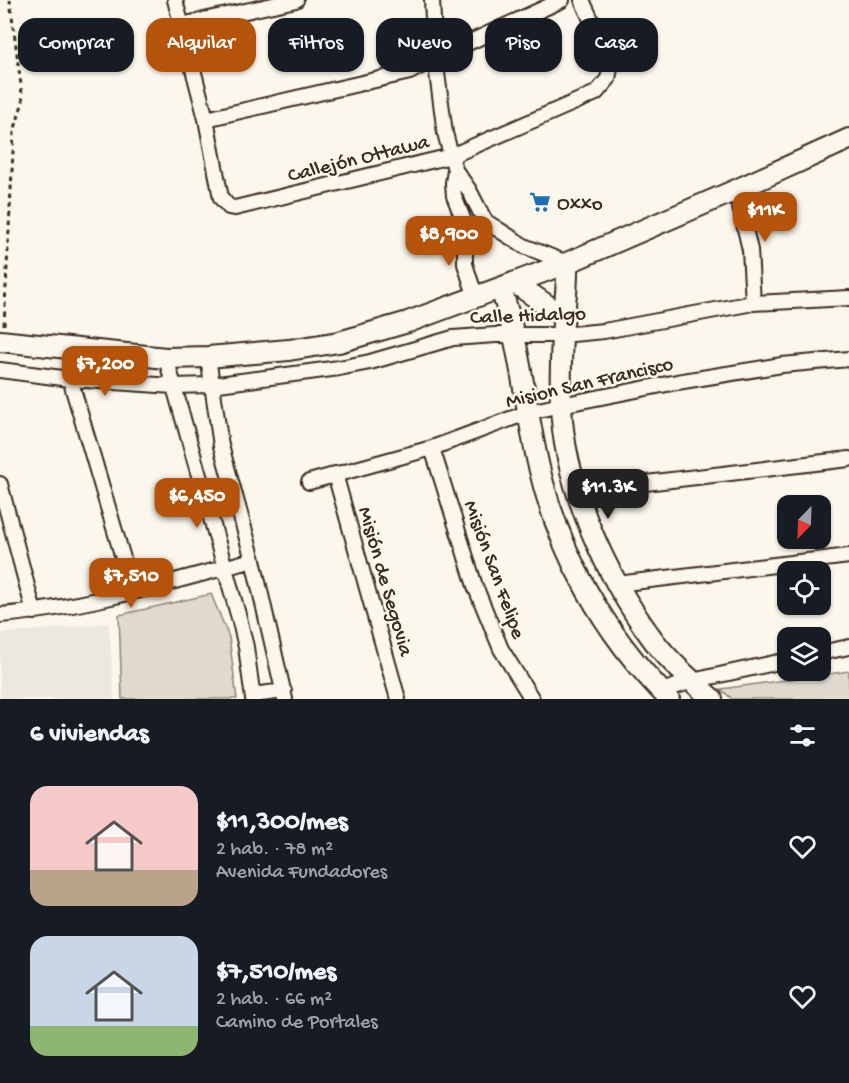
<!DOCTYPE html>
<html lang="es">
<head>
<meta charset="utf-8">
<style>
  :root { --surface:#171b24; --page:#242831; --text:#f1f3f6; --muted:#9ea1a6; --accent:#b45309 }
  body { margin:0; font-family:"Gochi Hand",sans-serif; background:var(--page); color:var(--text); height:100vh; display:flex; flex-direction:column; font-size:22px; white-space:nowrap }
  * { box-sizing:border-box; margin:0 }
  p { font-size:20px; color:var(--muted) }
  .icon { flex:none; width:33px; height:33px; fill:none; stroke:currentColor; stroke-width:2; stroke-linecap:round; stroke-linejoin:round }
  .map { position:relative; height:699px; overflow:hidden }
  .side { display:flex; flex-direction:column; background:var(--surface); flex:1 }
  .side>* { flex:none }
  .guide { position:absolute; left:18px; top:18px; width:813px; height:54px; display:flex; gap:12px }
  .needle { width:39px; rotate:203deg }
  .tools { position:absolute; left:777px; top:495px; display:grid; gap:12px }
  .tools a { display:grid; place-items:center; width:54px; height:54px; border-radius:12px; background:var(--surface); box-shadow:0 2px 4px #0004; font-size:30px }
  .price { position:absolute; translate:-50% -51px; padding:0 14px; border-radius:12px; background:var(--accent); color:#fff; font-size:20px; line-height:39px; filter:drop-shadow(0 2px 3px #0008) }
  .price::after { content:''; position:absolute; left:50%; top:36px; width:18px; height:14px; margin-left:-9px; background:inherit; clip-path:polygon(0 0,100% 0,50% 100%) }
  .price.active { background:#222; color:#fff }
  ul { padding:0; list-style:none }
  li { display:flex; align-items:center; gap:18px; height:150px; padding:0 30px }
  li span { display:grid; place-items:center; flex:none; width:168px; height:120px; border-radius:18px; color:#555 }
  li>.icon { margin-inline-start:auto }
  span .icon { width:72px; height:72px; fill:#fffc; stroke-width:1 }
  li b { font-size:26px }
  h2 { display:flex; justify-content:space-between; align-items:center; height:72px; padding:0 30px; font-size:26px }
  .tag { padding:0 21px; border-radius:18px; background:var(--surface); box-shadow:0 2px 4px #0004; font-size:21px; line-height:54px }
  .tag.active { background:var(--accent); color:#fff }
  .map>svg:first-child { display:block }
  .built { fill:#ede8dd }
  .green { fill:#dfd9ce; stroke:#8d8276; stroke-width:1.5 }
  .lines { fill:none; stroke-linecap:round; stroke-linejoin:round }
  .street-casing { stroke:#3b2a1e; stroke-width:18 }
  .secondary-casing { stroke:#3b2a1e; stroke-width:24 }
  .path { stroke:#3b2a1e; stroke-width:3; stroke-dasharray:4.5 4.5; stroke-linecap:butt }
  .street { stroke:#fbf7ec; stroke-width:14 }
  .secondary { stroke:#fbf7ec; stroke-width:20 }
  .labels { text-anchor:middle; stroke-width:5; stroke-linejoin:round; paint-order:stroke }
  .street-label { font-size:21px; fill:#3b2a1e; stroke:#fbf7ec }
  .poi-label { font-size:21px; fill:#3b2a1e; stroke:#fbf7ec; text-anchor:start }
</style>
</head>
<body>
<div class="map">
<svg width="849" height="699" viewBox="0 0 849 699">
  <rect width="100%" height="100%" fill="#fbf7ec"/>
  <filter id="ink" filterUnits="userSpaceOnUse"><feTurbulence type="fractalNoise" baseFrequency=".0167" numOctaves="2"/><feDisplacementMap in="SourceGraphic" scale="12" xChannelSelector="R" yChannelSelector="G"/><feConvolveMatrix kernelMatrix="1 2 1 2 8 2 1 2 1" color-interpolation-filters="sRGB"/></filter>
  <g filter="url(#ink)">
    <path class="built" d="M109,623L114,699H0V634Z"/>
    <path class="green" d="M211,594L229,637L237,699H122L119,615Z
      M849,671V699H732L721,689Z"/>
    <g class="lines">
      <defs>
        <path id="street" d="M175,0L206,119L221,198L229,207L235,208L451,156L596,93L608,79L611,63L582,0
          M432,0L435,58L445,133L455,170L469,190L485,221L524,246L567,263
          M181,25L296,0
          M206,119L410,72L435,58L562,0
          M455,170L453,183L454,196L467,229L465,241V264L472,286L479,296
          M736,190L750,250L753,303
          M208,357L221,446L253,560L285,699
          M166,358L239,618L246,647L253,699
          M0,370L70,379L173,386L211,385L339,368L370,362L453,338L495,335H562L604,331L753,303L849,298
          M70,379L133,592
          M432,448L475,586L501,649L532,699
          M335,474L398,699
          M309,482L432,448L529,412L561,405L677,382L782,365L849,359
          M0,484L34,612
          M578,491L849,459
          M617,584L849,556
          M0,615C86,608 170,582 253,560
          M820,653L849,647
          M662,691L692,681L788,660
          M253,695L284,691"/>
        <path id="secondary" d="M567,263C568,287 564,311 562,335C561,358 560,381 561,403C563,484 606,577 654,641C670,662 692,681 712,699
          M515,283L564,317
          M501,289C520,345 525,405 538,463C558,552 604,634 669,699
          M0,341L166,358L208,357L289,350L339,342L408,322L567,263L736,190L849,139"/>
      </defs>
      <use href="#street" class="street-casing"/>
      <use href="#secondary" class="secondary-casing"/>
      <path class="path" d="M4,325L14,132L23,101L10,0"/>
      <use href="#street" class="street"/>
      <use href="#secondary" class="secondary"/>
    </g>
  </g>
  <defs>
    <symbol id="supermarket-bare" viewBox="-9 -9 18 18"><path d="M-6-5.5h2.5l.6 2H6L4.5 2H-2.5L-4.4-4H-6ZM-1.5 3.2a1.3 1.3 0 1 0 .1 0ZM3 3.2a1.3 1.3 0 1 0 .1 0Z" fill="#1f6fb2" stroke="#fbf7ec" stroke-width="2.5" paint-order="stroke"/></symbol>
  </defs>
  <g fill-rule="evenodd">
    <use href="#supermarket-bare" x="525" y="187" width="30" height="30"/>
  </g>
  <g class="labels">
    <g class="street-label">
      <text transform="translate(358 157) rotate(-14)" y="7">Callejón Ottawa</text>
      <text transform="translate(528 314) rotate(-2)" y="7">Calle Hidalgo</text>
      <text transform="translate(589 381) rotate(-13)" y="7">Mision San Francisco</text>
      <text transform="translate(496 569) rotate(70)" y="7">Misión San Felipe</text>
      <text transform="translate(387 581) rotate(74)" y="7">Misión de Segovia</text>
    </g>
    <g class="poi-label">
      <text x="557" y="209">Oxxo</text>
    </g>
  </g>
</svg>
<div class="tools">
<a><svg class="needle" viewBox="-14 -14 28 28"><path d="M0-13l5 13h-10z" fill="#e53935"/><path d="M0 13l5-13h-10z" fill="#9ea1a6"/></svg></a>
<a><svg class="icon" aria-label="locate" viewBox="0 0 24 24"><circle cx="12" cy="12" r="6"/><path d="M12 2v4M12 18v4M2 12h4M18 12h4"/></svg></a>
<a><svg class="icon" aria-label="layers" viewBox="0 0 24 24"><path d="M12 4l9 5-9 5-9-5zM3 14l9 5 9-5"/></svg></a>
</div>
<b class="price" style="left:765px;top:243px">$11K</b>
<b class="price" style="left:449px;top:267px">$8,900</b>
<b class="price" style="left:105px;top:397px">$7,200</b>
<b class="price active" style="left:608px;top:520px">$11.3K</b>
<b class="price" style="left:197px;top:529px">$6,450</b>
<b class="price" style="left:131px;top:609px">$7,510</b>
<div class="guide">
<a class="tag">Comprar</a>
<a class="tag active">Alquilar</a>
<a class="tag">Filtros</a>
<a class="tag">Nuevo</a>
<a class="tag">Piso</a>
<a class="tag">Casa</a>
</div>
</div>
<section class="side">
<h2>6 viviendas<svg class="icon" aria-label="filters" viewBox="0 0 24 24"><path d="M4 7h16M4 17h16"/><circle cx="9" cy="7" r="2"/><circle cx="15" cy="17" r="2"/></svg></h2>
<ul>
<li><span style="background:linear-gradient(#f6c9c9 70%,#b9a48a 0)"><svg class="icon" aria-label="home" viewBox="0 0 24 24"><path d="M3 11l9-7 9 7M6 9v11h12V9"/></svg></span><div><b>$11,300/mes</b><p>2 hab. · 78 m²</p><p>Avenida Fundadores</p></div><svg class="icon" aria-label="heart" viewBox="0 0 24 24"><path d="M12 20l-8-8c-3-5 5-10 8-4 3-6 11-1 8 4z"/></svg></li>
<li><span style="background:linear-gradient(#c9d6e8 75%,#8fb573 0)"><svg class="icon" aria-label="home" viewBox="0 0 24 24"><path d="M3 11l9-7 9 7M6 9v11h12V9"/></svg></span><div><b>$7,510/mes</b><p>2 hab. · 66 m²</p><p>Camino de Portales</p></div><svg class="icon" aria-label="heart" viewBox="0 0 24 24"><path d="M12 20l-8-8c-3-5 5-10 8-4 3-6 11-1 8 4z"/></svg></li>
</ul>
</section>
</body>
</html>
